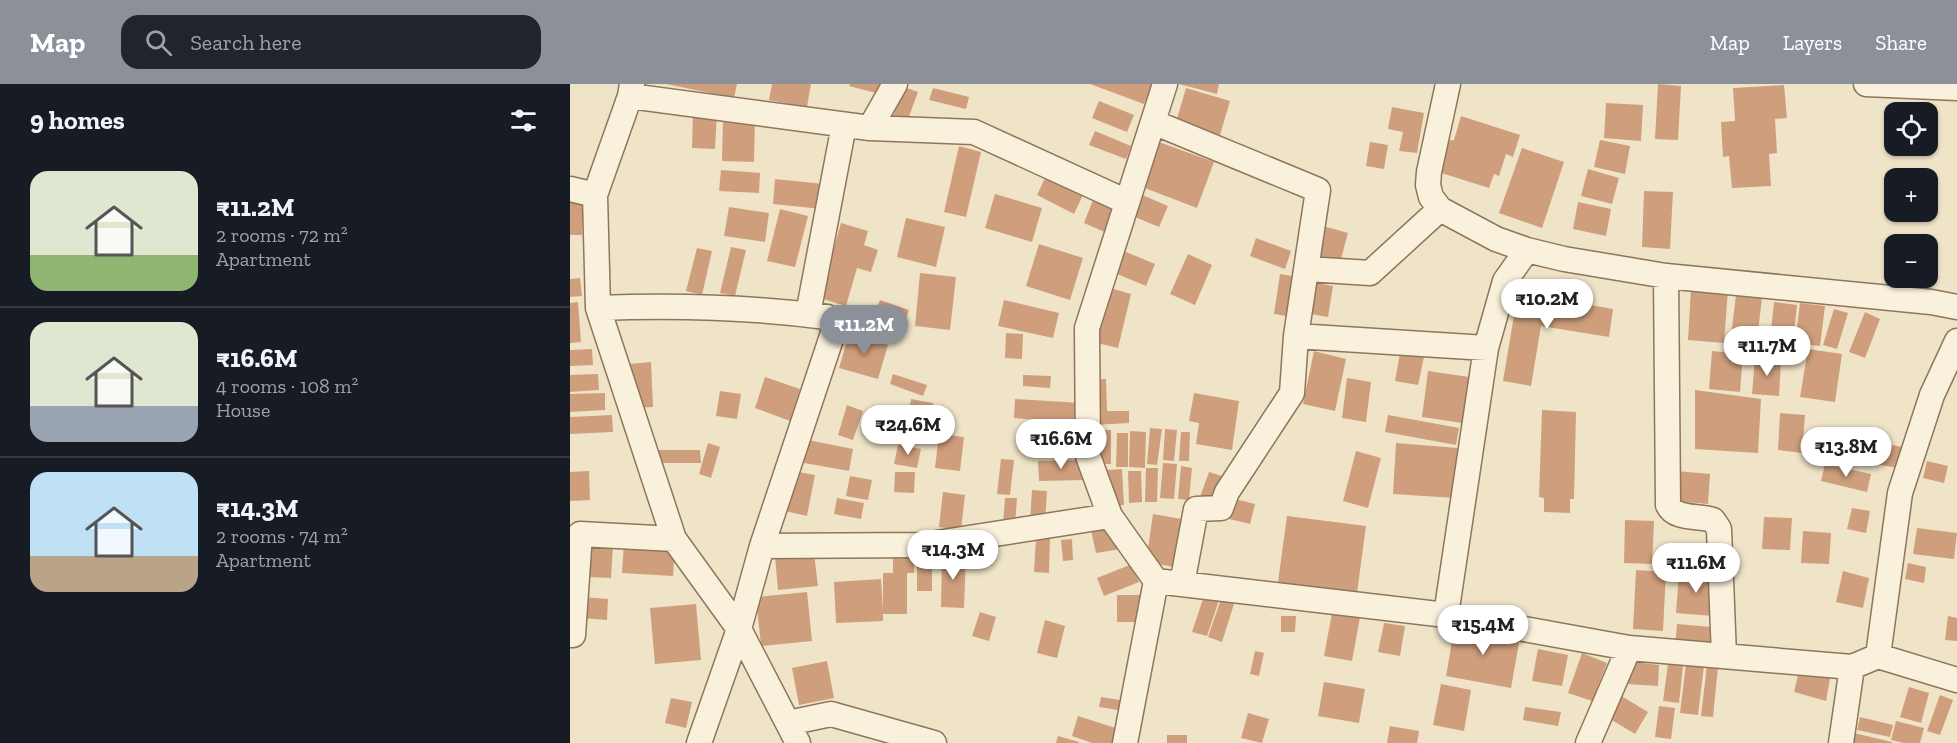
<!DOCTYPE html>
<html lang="en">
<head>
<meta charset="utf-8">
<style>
  :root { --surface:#171b24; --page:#20242c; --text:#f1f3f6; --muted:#9ea1a6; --line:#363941; --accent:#8c9099 }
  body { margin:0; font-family:"Zilla Slab",serif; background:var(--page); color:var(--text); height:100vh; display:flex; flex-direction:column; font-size:22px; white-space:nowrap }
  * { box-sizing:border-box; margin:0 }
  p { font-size:20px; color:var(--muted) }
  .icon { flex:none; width:33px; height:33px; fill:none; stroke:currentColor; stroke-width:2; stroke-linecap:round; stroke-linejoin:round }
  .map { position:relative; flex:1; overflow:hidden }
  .panel { display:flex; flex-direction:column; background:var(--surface); width:570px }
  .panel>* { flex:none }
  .tools { position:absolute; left:1314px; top:18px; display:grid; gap:12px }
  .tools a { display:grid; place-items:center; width:54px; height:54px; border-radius:12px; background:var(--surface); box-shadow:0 2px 4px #0004; font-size:30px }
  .price { position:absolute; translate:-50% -51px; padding:0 14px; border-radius:21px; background:#fff; color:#222; font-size:20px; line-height:39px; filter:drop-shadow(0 2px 3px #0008) }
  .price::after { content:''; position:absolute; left:50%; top:36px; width:18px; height:14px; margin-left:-9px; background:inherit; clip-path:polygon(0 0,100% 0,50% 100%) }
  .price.on { background:var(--accent); color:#fff }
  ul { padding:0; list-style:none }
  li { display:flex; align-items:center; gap:18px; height:150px; padding:0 30px }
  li+li { border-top:2px solid var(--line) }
  li span { display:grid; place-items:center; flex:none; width:168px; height:120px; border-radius:18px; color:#555 }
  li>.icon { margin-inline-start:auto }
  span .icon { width:72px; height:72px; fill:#fffc; stroke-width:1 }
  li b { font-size:26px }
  h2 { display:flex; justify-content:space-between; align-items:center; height:72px; padding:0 30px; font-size:26px }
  header { display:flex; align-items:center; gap:36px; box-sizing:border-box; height:84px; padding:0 30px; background:var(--accent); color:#fff }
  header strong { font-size:28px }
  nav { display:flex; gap:33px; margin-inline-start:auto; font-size:21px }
  .search { width:420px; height:54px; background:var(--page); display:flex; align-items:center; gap:15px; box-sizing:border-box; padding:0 21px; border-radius:18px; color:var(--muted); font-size:22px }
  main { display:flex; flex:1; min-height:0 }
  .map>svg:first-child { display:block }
  .building { fill:#cf9f7d }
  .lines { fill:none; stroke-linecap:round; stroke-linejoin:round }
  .minor-casing { stroke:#8d765c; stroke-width:27 }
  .minor { stroke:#faf1dc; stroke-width:24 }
</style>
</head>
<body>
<header>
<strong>Map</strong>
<div class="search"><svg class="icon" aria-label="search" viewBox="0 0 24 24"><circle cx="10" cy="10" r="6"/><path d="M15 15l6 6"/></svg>Search here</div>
<nav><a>Map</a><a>Layers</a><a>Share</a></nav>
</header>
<main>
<section class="panel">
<h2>9 homes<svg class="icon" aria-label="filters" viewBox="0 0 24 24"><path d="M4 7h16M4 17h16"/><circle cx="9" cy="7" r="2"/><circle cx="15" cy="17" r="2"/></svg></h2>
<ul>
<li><span style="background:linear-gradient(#dfe7d0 70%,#8fb573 0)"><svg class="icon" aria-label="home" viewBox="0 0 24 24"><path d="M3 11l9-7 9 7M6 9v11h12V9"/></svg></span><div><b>₹11.2M</b><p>2 rooms · 72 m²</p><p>Apartment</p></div></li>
<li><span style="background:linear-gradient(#dfe7d0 70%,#9aa5b1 0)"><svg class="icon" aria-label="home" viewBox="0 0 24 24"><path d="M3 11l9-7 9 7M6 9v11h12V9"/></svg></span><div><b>₹16.6M</b><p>4 rooms · 108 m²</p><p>House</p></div></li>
<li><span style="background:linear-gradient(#bfe0f5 70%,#b9a48a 0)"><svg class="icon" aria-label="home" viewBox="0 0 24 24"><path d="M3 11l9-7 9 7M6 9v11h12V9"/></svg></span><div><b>₹14.3M</b><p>2 rooms · 74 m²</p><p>Apartment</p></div></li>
</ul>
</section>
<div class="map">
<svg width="1387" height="659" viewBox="0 0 1387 659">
  <rect width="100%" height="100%" fill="#f0e4c8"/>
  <path class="building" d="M96,0H167L164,14Z
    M202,0H241L237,23L199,16Z
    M280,0H312L310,10L279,2Z
    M520,0H582L574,20Z
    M609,0H649L647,10Z
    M1088,0L1111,2L1108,56L1085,55Z
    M1214,1L1217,34L1205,35L1207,69L1199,70L1201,102L1162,104L1159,72L1153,73L1151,38L1165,37L1163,4Z
    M334,3L348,8L337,38L323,33Z
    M363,4L399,13L396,25L359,16Z
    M616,4L660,17L650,51L606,38Z
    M529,17L564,31L557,48L522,34Z
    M1036,19L1073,21L1071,57L1034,54Z
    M822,23L854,29L847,69L829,67L833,48L818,45Z
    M123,27L147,28L145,65L122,64Z
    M891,32L950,51L943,73L936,70L929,92L924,90L919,104L865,87L873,57L884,56Z
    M153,35L185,37L184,78L152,77Z
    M525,47L561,62L556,75L519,61Z
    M1030,56L1060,62L1055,90L1024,83Z
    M589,58L644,78L627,124L572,103Z
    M800,58L818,61L814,85L796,82Z
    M389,62L411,68L396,133L374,128Z
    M952,64L994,78L972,144L929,129Z
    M1018,85L1049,94L1042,120L1011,112Z
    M151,86L190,89L189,109L149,107Z
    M477,90L514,109L504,130L467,111Z
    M205,95L254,100L252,125L203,120Z
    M1074,107L1103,108L1100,165L1072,163Z
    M568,109L598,122L589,143L560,131Z
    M425,110L472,124L462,158L415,144Z
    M523,116L547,125L537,149L514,139Z
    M1008,118L1041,125L1036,152L1003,145Z
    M0,119H13L12,151H0Z
    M159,123L199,129L195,158L154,152Z
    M210,125L238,132L225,183L197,177Z
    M336,134L375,143L366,183L327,173Z
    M271,139L298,147L294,161L308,166L301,188L287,184L276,222L250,214Z
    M753,142L778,149L769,182L744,175Z
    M686,154L721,167L715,185L680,172Z
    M469,160L513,174L500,216L456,202Z
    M161,163L176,166L165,212L150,209Z
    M127,164L142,167L132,211L116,207Z
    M549,165L585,180L576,202L540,187Z
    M618,170L642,181L625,221L600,210Z
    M350,189L386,193L380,246L345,242Z
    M710,190L728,193L722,233L704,230Z
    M10,194L12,212L0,213V195Z
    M740,198L763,202L758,233L735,229Z
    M537,203L561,210L548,264L523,258Z
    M1121,204L1158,206L1154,259L1118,256Z
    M948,208L1043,225L1039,253L971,242L961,302L933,297Z
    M1166,211L1192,214L1187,256L1161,252Z
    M310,216L339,226L333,243L304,233Z
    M434,216L489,229L483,254L428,242Z
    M8,218L11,258L0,259V219Z
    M1204,218L1227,221L1223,259L1200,256Z
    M1230,219L1255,222L1250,262L1225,259Z
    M1264,225L1278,229L1267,265L1253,261Z
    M1295,228L1310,235L1295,274L1279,268Z
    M302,236L327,244L322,258L297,249Z
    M436,249L453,250L452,275L435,274Z
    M279,250L318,261L308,295L269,284Z
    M22,265L23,281L0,282V266Z
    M1238,265L1272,270L1265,318L1230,313Z
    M744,267L776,275L765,327L733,320Z
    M1142,267L1173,270L1170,308L1139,305Z
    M830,269L854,273L848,301L825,297Z
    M1185,274L1211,276L1209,312L1182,310Z
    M81,278L83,323L62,324L60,280Z
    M858,287L906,294L899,340L852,333Z
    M28,290L29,306L0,308V291Z
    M323,290L357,301L353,312L320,300Z
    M453,291L481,292L480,304L453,302Z
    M195,293L230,305L220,337L185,324Z
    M777,294L801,298L796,338L772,334Z
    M523,295H536L537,327H559V339L524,341Z
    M1125,306L1191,315L1188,369L1125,365Z
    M150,307L171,310L167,335L146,332Z
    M35,309V326L0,328V310Z
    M624,309L669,317L662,366L626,360L629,339L619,337Z
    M341,315L363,319L358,345L337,341Z
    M445,315L511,319L510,339L444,334Z
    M277,321L293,327L283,356L268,351Z
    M972,326L1006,328L1004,415H1000V429L974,428V414L969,413Z
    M1210,329L1235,331L1232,369L1208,366Z
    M42,331L43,348L0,350V333Z
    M818,331L889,344L886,361L815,348Z
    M467,342H510V370L467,371Z
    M580,344L592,345L587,381L577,380Z
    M595,345L607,346L604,377L593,376Z
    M530,346H541V380H530Z
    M560,347L576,348L575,384L559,383Z
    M611,348H620L619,377H609Z
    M547,349H558V383H546Z
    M369,350L394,353L390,387L365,384Z
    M1279,353L1338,364L1334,385L1275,375Z
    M238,356L283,365L279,387L234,379Z
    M138,359L150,363L141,394L129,390Z
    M826,359L888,364L885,414L823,410Z
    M328,361L351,365L347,384L324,380Z
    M83,366H130L131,379H83Z
    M786,367L811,374L798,424L773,417Z
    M431,375L444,376L440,411L427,410Z
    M513,376L514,396L469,397L468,377Z
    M1357,377L1378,382L1374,399L1353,394Z
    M593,379L607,380L604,415L590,414Z
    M1255,380L1301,390L1297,408L1251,397Z
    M611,382L622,384L619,416L608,415Z
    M576,384H588L587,418H575Z
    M552,385L554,421L539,422L537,386Z
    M19,387L20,416L0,417V388Z
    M223,387L245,391L237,432L215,427Z
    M558,387H571L572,418L559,419Z
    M1107,387L1140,390L1138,420L1105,417Z
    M325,388H345L344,409L324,408Z
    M639,388L658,394L649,419L630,413Z
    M280,392L302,396L298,416L276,412Z
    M462,406L477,407L475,438L460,437Z
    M373,408L395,411L391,446L369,443Z
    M267,414L294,419L291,435L264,430Z
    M435,414H447L445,442L433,441Z
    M661,414L685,420L680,440L655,434Z
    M1282,424L1300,427L1296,449L1277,445Z
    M583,430L618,436L610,484L576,478Z
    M717,432L796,442L787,509L708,498Z
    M1194,433L1222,434L1220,466L1192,465Z
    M1055,436L1084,437L1082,480L1054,479Z
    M546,441L551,465L526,469L521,446Z
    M1347,444L1387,449L1384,475L1343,470Z
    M1233,447L1261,449L1259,480L1231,479Z
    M466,453L480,454L479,489L464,488Z
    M502,455L503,476L493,477L491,456Z
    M54,459L105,462L103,492L52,489Z
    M18,460L43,461L41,494L16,493Z
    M323,467H344V489H337V530H313V537L266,539L264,498L311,495L313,526V489H323Z
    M244,469L248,502L208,506L205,473Z
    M372,470L396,471L394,524L371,523Z
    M347,472H362V507H347Z
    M1338,479L1356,483L1354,499L1335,495Z
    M562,480L569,498L534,512L527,494Z
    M1066,486L1096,488L1093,547L1063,545Z
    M1273,487L1299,494L1293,524L1266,518Z
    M1109,488L1146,491L1143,532L1106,529Z
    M237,508L242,557L191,562L186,513Z
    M547,511H577V538H547Z
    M634,512L649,516L637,552L622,548Z
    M13,513L38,515L37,536L11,534Z
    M651,515L664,520L652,558L638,553Z
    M126,520L131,576L85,580L80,524Z
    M410,528L426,533L419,557L402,552Z
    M762,529L790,533L782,577L754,572Z
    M711,532H726L725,548H711Z
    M1378,532L1387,534V557L1375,556Z
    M475,536L495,542L487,574L467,569Z
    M814,539L835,542L830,572L808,568Z
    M1107,540L1142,543L1141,565L1105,563Z
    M885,541L950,553L941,604L876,592Z
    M968,565L998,571L992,602L962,597Z
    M685,567L694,569L689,592L680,590Z
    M1012,569L1037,579L1022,617L998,609Z
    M257,577L264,614L229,621L222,584Z
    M1065,578L1089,581L1088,602L1057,600Z
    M1098,580L1113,582L1109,619L1093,617Z
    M1116,580L1134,582L1128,631L1110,629Z
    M1137,581L1148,583L1143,633L1131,632Z
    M1230,582L1261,589L1256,617L1224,608Z
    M754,598L795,605L789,639L748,632Z
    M871,600L901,606L894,647L863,641Z
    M1339,603L1359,609L1351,639L1330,633Z
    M1048,610L1078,628L1065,650L1035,632Z
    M1370,611L1383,616L1370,651L1357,647Z
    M531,613L556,617L554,627L529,623Z
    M101,614L122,618L116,644L95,639Z
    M1089,622L1105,624L1101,655L1085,653Z
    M955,623L991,628L988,642L953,636Z
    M678,629L699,635L692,659L671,654Z
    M508,632L552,646L547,659H522L502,652Z
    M1290,633L1323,641L1320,653L1287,646Z
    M1326,637L1354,644L1350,659H1334L1321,656Z
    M820,642L849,647L847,659H817Z
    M1284,649L1322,658V659H1282Z
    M597,651H617V659H597Z
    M488,652L509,658V659H486Z"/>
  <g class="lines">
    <defs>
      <path id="minor" d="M62,0L60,12L25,111L28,224L104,455L169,545L228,659
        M595,0L517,244L518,372L540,432L586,497L876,531L1059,564L1282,583
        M878,0L859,88L858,101L861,113L870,125L926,155L957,166L994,175L1096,192L1361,218L1387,223
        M1296,0L1387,4
        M60,12L300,44L404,48L557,118
        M583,38L748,106L726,252L916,264
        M300,44L325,0
        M0,105L25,111
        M737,185L800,189L870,125
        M1096,192L1098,421C1105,436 1129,431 1143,436L1149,445L1154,572
        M28,224C105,221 181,223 257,233L264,237L265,243L192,462L169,545L129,659
        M238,230L274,41
        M192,462L354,461L540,432
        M612,500L626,425L651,424L657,408L722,309L726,252
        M876,531L916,264L935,197L957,166
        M3,551L10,450L104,455
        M1308,572L1330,409L1362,311L1387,257
        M218,639L261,630L364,659
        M555,659L586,497
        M1018,659L1059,564
        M1271,659L1282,583L1308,572L1387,596"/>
    </defs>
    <use href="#minor" class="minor-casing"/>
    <use href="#minor" class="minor"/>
  </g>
</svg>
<div class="tools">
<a><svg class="icon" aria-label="locate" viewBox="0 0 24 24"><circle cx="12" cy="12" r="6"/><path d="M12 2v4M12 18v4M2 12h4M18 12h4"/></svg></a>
<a>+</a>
<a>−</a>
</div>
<b class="price" style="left:977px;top:246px">₹10.2M</b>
<b class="price on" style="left:294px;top:272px">₹11.2M</b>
<b class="price" style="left:1197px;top:293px">₹11.7M</b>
<b class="price" style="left:338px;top:372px">₹24.6M</b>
<b class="price" style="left:491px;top:386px">₹16.6M</b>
<b class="price" style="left:1276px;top:394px">₹13.8M</b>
<b class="price" style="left:383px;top:497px">₹14.3M</b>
<b class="price" style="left:1126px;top:510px">₹11.6M</b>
<b class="price" style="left:913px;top:572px">₹15.4M</b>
</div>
</main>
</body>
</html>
